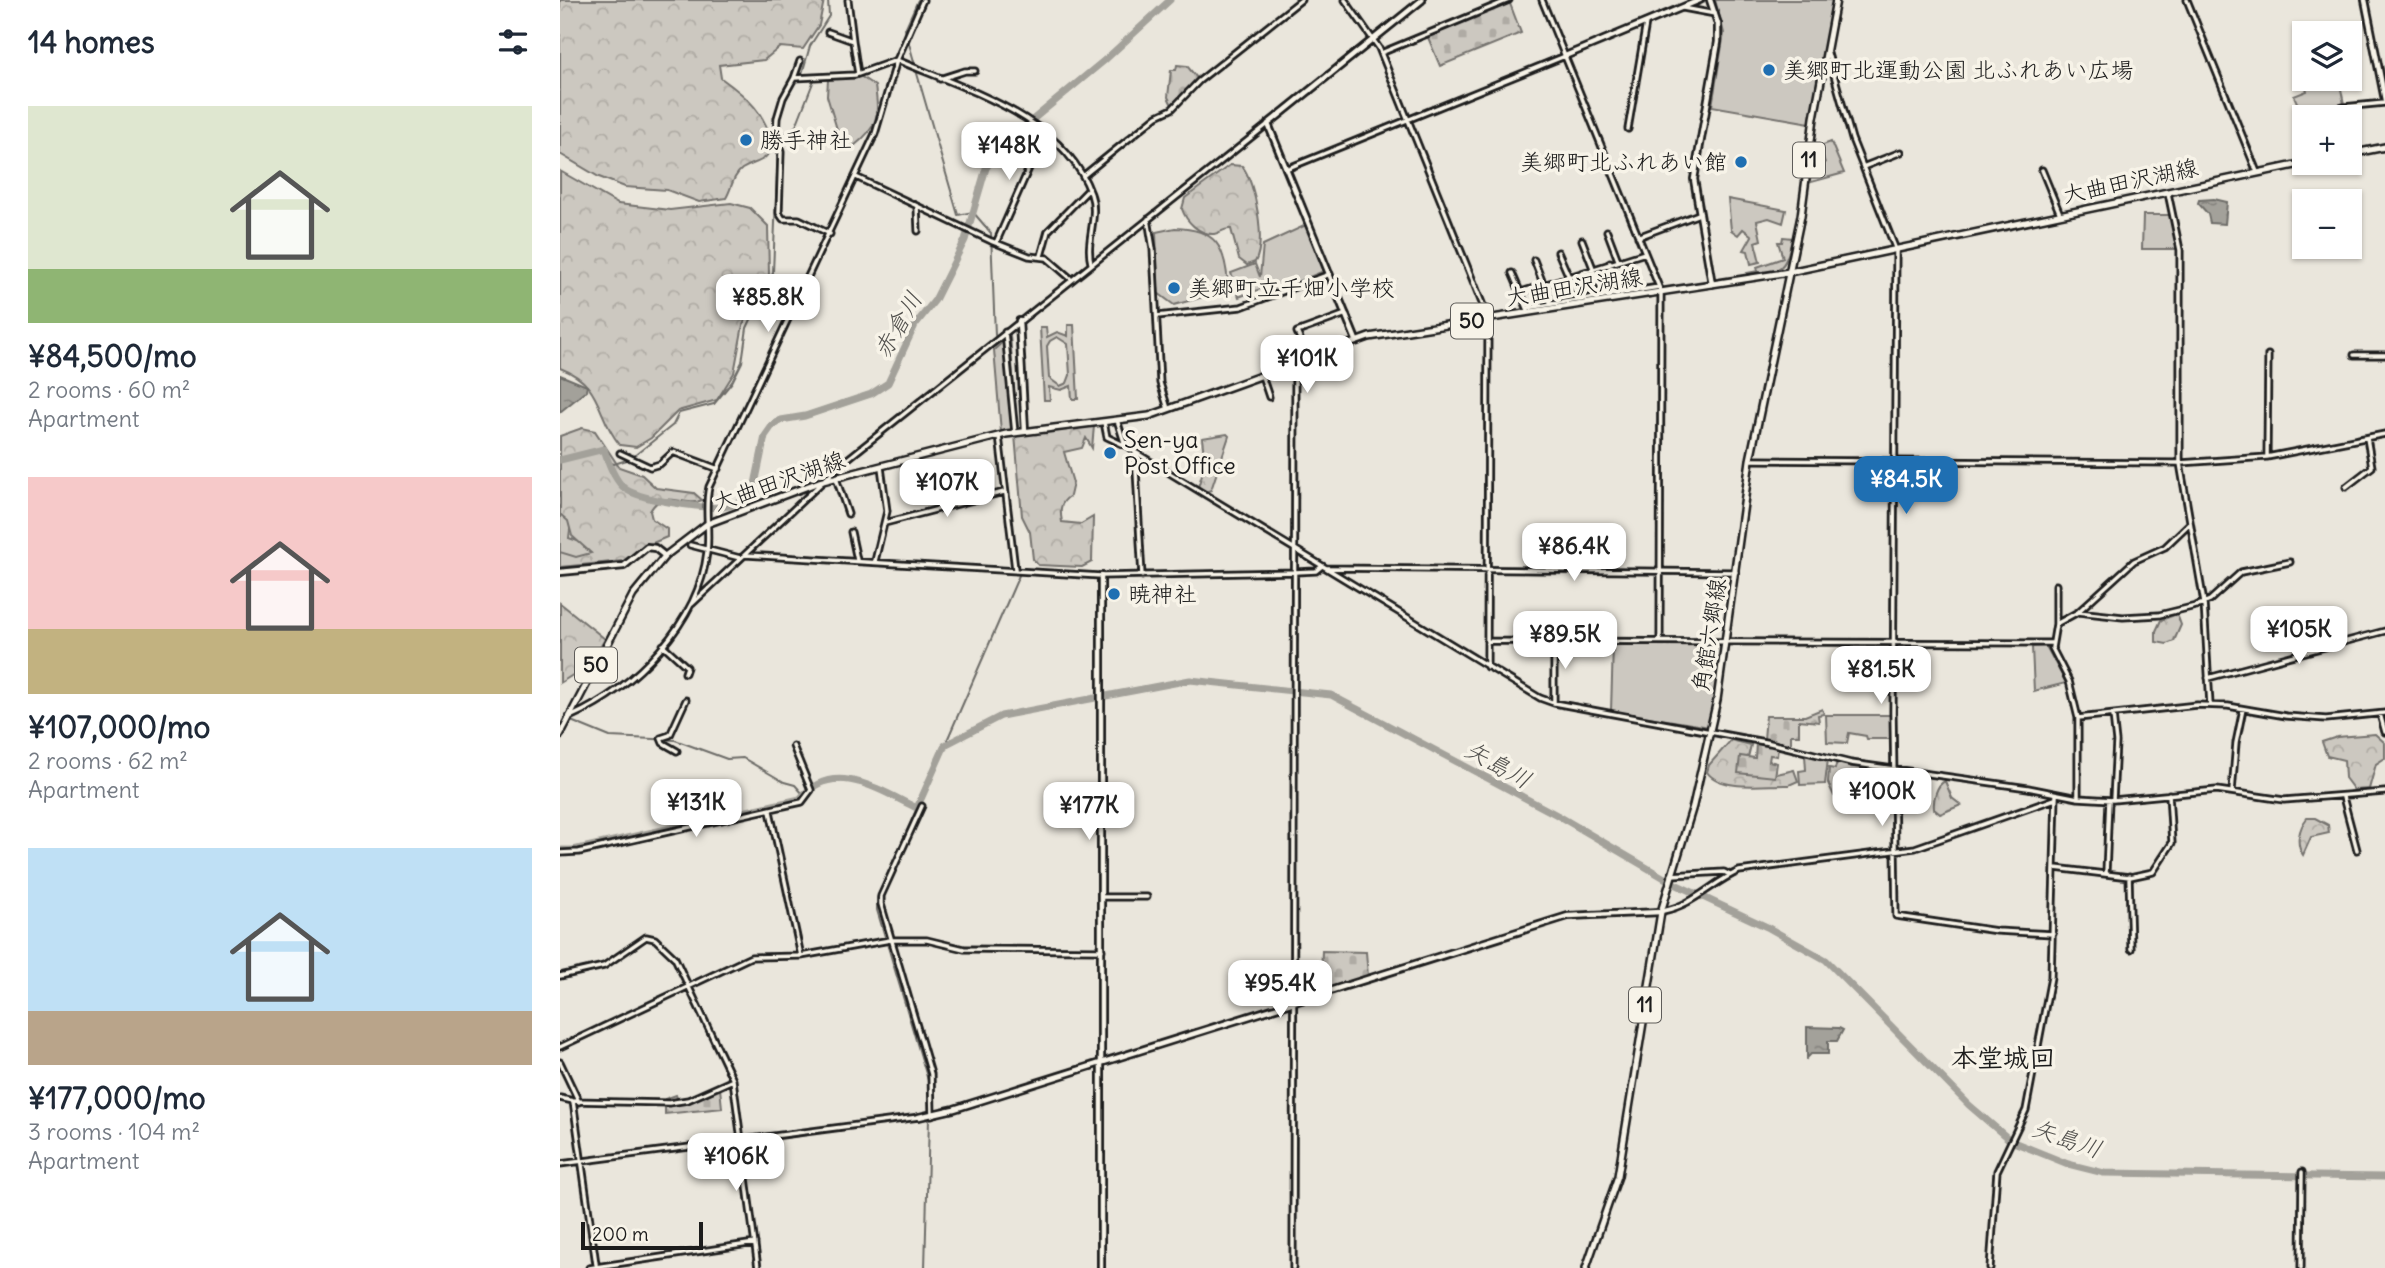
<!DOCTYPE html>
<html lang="en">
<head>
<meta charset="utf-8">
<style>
  :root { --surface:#fff; --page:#f6f6f7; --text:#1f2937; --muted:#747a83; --accent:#1f6fb2 }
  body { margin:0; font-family:Delius,"Klee One",sans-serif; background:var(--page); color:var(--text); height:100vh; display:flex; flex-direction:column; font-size:26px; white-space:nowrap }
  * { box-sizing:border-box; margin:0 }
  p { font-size:23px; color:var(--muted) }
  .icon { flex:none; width:38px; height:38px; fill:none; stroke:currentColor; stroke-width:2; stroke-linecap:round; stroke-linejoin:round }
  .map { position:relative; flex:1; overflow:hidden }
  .side { display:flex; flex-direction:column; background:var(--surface); width:560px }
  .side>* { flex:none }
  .fabs { position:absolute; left:1732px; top:21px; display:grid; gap:14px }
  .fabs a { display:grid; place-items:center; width:70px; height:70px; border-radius:0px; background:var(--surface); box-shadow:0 2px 5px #0004; font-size:35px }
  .scale { position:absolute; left:21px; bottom:18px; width:122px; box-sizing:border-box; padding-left:7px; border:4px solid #1c1c1c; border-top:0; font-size:19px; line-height:24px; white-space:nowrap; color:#1c1c1c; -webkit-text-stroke:5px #f7f3e8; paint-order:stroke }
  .price { position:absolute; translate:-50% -60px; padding:0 16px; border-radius:14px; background:#fff; color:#222; font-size:23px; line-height:46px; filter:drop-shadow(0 2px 4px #0008) }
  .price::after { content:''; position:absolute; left:50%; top:42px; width:21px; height:16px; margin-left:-10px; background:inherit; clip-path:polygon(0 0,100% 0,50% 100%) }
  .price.active { background:var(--accent); color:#fff }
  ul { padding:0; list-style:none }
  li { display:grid; align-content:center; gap:14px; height:371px; padding:0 28px }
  li span { display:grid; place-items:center; height:217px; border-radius:0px; color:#555 }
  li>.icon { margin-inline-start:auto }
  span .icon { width:126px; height:126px; fill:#fffc; stroke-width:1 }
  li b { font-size:30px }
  h2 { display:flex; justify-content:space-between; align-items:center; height:84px; padding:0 28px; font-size:30px }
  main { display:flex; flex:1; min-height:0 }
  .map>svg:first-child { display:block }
  .green { fill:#ccc8c0; stroke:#74726e; stroke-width:2; fill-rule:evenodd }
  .forest { fill:url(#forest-crowns); stroke:#74726e; stroke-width:2 }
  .cemetery { fill:url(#cemetery-stones); stroke:#74726e; stroke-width:2 }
  .water { fill:url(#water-ripples); stroke:#6d6c68; stroke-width:2 }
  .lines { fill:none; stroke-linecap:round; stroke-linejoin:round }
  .stream { stroke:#6d6c68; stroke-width:2 }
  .river { stroke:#a3a19a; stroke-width:7 }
  .minor-casing { stroke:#1c1c1c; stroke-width:9 }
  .tertiary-casing { stroke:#1c1c1c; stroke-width:10 }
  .primary-casing { stroke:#1c1c1c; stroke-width:10 }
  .minor { stroke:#f7f3e8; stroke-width:3.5 }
  .tertiary { stroke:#f7f3e8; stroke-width:4.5 }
  .primary { stroke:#f7f3e8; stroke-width:5 }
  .poi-dot { fill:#1f6fb2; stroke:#f7f3e8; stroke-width:2.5 }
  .labels { text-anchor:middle; stroke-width:7; stroke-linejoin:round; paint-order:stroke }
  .shield { fill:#f7f3e8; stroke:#5e5c59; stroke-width:2 }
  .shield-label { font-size:21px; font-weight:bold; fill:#1c1c1c }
  .poi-label { font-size:23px; fill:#1c1c1c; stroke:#f7f3e8; text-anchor:start }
  .street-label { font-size:23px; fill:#1c1c1c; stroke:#f7f3e8 }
  .water-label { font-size:24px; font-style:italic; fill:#52514e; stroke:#f7f3e8 }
  .quarter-label { font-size:26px; font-weight:bold; fill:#1c1c1c; stroke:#f7f3e8 }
</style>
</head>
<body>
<main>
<section class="side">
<h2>14 homes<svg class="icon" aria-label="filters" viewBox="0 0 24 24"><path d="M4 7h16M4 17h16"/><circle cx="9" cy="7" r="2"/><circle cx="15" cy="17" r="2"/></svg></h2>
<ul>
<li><span style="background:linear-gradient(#dfe7d0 75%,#8fb573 0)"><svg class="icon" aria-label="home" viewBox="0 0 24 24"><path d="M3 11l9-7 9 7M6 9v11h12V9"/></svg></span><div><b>¥84,500/mo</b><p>2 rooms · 60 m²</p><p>Apartment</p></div></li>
<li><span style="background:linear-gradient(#f6c9c9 70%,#c2b280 0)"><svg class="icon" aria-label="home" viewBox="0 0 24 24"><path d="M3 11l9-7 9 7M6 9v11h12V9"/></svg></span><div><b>¥107,000/mo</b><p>2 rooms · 62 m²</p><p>Apartment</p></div></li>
<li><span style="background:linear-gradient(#bfe0f5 75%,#b9a48a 0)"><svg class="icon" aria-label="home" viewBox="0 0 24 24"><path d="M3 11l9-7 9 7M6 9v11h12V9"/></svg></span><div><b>¥177,000/mo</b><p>3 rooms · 104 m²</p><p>Apartment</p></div></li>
</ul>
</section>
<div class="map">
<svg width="1825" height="1268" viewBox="0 0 1825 1268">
  <defs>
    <pattern id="forest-crowns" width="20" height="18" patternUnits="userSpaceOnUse" patternTransform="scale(1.75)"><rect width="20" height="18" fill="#ccc8c0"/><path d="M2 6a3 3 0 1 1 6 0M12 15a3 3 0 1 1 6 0" fill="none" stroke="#afaba4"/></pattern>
    <pattern id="cemetery-stones" width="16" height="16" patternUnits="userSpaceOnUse" patternTransform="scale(1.75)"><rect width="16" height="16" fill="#ccc8c0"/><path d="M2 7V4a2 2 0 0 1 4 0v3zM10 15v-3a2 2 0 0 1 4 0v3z" fill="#afaba4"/></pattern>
    <pattern id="water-ripples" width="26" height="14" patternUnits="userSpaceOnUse" patternTransform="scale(1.75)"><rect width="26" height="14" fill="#a3a19a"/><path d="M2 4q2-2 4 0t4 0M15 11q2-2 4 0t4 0" fill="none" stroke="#84827d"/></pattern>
  </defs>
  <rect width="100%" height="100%" fill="#eae6dc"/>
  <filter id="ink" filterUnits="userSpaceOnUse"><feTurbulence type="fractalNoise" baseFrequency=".0143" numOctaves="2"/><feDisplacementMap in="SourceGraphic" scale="14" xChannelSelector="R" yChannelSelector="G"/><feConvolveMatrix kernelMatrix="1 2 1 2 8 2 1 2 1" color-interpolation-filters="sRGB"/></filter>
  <g filter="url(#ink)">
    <path class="green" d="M1155,0H1273L1250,123L1152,106L1164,33Z
      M1745,72V79H1779L1784,104L1743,116L1734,96L1747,91L1742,73Z
      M300,76L315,86C319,116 319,126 294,146L279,136L267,96L268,80Z
      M1271,142L1284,173L1248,183L1250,164L1265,163L1260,146Z
      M1168,199L1226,210L1223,223L1209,218L1197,221L1201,240L1195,242L1200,262L1191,264L1188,251L1184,250L1192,236L1183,229L1178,235L1171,230Z
      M1583,215H1610L1617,249H1582Z
      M746,225L764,271L706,295L703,288L679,297L671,273L695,264L700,277L703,245Z
      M615,228C656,229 665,246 668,284L658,293L614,305L598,293L596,232Z
      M1223,237L1232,238C1226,272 1220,271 1188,276L1187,273L1198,271L1197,267L1223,258L1218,242H1222Z
      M508,325H514L518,399H512L511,386L501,390L489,387L490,400H484L480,327H486L487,337L497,332L508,336ZM497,337L508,344L510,375L507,383L500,386L489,378L487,346L490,341Z
      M450,335L457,429L441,432L434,350Z
      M0,496L11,521L9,538L26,544L37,563L28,567L0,569Z
      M1053,645H1159L1163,650L1150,727L1051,711Z
      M1486,646L1506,683L1474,691L1472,647Z
      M1266,715H1330V739H1307L1306,736L1289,733L1287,743L1267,742Z
      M1245,755L1268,759L1265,784L1240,785L1239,771L1246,770Z"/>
    <path class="forest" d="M0,0H264L259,25L243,49L220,47L204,60L159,65L161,78C186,96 208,114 212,147C206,163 195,161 182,169C172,177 172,188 166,198L139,202L107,190L65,187L39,177L0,154Z
      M670,165L682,166C696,183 706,243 695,262L687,265L679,259L671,229C663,228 661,233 654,234C639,235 626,221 622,209L625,198Z
      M0,171L58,204L110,210L171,203L190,208L208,226L209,274L183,325L174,373L157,400L118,411L91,438L76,447L60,445C35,415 44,385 0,368Z
      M534,426L532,448L526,438L522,448L504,452L513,483L510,496C499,503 500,511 502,522L521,524L533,517L532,562L522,567L478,565L473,559L470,532L462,516L455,435Z
      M22,428L35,431L59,467L82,475L96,488L134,493L142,500C125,509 103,487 90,511L92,519L107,529V537L81,548L63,561L0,567V552L16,557L31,553L12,536L8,521L0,514V436Z
      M667,434L669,436L651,490L645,492L638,487L645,465L642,438Z
      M0,603L45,639L30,664L0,683Z
      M1617,614L1621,625L1614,641L1607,644L1596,642V631L1601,620Z
      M1815,734L1825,743V758L1816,764L1809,789L1794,790L1785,778L1784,760L1767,756L1762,742L1777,737Z
      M1171,740L1191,745L1185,770L1217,774L1234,770L1238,781L1229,785C1207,784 1161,792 1147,772L1149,765Z
      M1385,781L1392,798L1401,805L1380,814L1374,809C1373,800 1376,785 1385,781Z
      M1747,818H1755L1768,825L1769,833L1751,837L1743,855C1735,844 1739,828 1747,818Z"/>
    <path class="cemetery" d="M949,1L961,33L880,66L867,35Z
      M617,65L627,66L638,79L631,90L613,107L608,97L611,70H616Z
      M1262,709L1264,714L1258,715L1259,722L1239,720V735H1231V745L1204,739L1206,716H1245Z
      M1196,743L1218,747L1217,756L1210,755L1209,761L1217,763L1215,777L1178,773L1180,756L1195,758Z
      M1277,761L1310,769L1309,781H1299V794L1274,796L1268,783L1269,768L1275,769Z
      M762,951L806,952L808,976L760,990Z
      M151,1088H160L162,1108L105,1114V1099L116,1095L118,1100Z"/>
    <path class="water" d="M1654,199L1667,202L1665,224L1650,223L1648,214L1638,203L1639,200Z
      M0,375L27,386L26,391L0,412Z
      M1247,1027L1279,1028L1283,1030L1277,1041H1268V1054H1251L1247,1058Z"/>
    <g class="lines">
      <path class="stream" d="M346,34L345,29L358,0
        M348,40L355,65
        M356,70L398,215L413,212L431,233L435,335
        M242,74L250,46L269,16L268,0
        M220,137L236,126L254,80
        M443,343L452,429
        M74,456L113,425L119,413L154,404L172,382L182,362L187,328L213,273L218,148
        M48,462L54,464L70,459
        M11,721L50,737L115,740L167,759L183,758L224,782L235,785L243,794
        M385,745L460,573
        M357,808L317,898V910L370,1087
        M369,1112L370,1093
        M365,1268L369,1119"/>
      <path class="river" d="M0,460L44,449C48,462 53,477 63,487C76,500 145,509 163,507C175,506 184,500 193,494L205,436L212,426L221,420L245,416L311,394L328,383L355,325L375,300L405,240L426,168L442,145L546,59L610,0
        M0,850H13L240,799C273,758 321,791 357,808L385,745L441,716L630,680L771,695L997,815L1113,883L1207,927L1266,960L1409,1105L1451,1141L1508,1164L1544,1173L1825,1177"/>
      <defs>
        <path id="minor" d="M288,0L293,41
          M785,0L819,48L928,318L927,667
          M982,0L1101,292L1100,641
          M1627,0L1697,172
          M1123,8L1155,14
          M268,32L293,41L298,74
          M1267,50L1292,139L1336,250L1333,713L1336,916L1437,931L1493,934
          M821,53L949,0
          M234,78L240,61
          M380,79L405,71H415
          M1754,116L1783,107L1825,103
          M1068,129L1086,23
          M1303,167L1341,152
          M726,169L1005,56
          M1482,170L1500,214
          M523,176L597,116L612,109L639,81L741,0
          M296,177L431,241L469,256L487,258L510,278
          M1608,193L1620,250V463L1644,603L1650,705
          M357,206L358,231
          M588,219L593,249L600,383L608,409
          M1047,231L1058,260
          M270,234L239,219H223L219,213L221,152L216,136L217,118L223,98L234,78L295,75L337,60C405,89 504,117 531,194C539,216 525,241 531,263
          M1078,237L1139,214
          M1022,240L1044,296
          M436,243L477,150L487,135
          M998,252L1019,300
          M481,256L488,231L529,189
          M974,260L991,304
          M1050,262L1061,293
          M952,273L968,310
          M961,292L1085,253
          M967,308L1099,287
          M597,316L681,307L770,274
          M445,332L455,433
          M1794,355H1825
          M748,358L737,332L786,314
          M702,376L709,397
          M557,420L564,442L575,452L980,698L994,703L1210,743L1291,763L1468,788L1518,798L1553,800L1657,790L1724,800L1825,792
          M544,422L547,437L564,445
          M439,436L455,569
          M575,452L582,576
          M60,453L90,467L100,464L113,452L158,469
          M1707,457L1708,355
          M1190,460L1620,463L1707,457L1825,434
          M276,478L288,514
          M1786,487L1812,467L1807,438
          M325,523L444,492
          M291,532L297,560
          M130,545L180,558
          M185,555L541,576L735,572L756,571L762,566
          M315,561L327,511L321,467
          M767,568L1176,572
          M1496,585V624L1492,648L1509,681L1518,718V798
          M132,604L285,461L708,124
          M1519,611L1574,561L1605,547L1630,523
          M1496,624L1518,612L1563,617L1599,615L1636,606L1650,600L1681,572L1730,562
          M928,641L1492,643
          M994,641V703
          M103,645L127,667L125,673
          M1648,678L1825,631
          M1820,714L1825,732
          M1553,715L1556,742L1553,800
          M12,716C74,688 139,623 147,552C150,530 144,509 149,487L315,134L337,60L363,0
          M1518,718L1637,705L1668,706L1726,716L1766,719L1825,713
          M117,751L103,743L101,738L110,735L126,700
          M1672,792L1676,743L1683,709
          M1783,797L1797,850
          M362,806L321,896V904L371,1074L372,1115
          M210,811L241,956
          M0,853L19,852L242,802L251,790L233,746
          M1495,868L1570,877L1593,872L1612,843L1609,794
          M1546,873L1549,800
          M1111,875L1164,872L1170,875
          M1569,876L1571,949
          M542,897H587
          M1103,911C1134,905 1151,883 1179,871L1355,848L1495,799
          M0,976L44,966L86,937L95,939L115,958L173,1080L198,1268
          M0,1047L191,957L241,956L330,940H367L404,949L542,950
          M0,1062L19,1102
          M0,1098L13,1101L109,1103L128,1100L173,1080
          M13,1101L36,1264
          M0,1164L359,1117
          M29,1268L195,1243
          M733,1268L735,364
          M1430,1268L1437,1171L1466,1110L1491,977L1496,795
          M1741,1268L1742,1172"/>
        <path id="tertiary" d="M1150,0L1158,24V42L1134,179L1152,284
          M1805,0L1825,100
          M1005,56L1140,0
          M459,321L465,431
          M796,340L708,124L862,0
          M0,572L64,566L87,547L95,548L105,556
          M359,1117L394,1109L1008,916L1101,912
          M541,1268V576"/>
        <path id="primary" d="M1790,154L1825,147
          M0,735L73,595L105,556L147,524L259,482L446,434L589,416L809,337L1229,272L1745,163
          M1026,1268L1058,1176L1101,912L1133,806L1157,700L1190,460L1241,216L1254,118L1276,0"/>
      </defs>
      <use href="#minor" class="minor-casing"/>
      <use href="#tertiary" class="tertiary-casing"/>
      <use href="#primary" class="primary-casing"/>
      <use href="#minor" class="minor"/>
      <use href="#tertiary" class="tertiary"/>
      <use href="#primary" class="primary"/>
    </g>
  </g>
  <g class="poi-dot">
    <circle cx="1209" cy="70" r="7"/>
    <circle cx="186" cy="140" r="7"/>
    <circle cx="1181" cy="162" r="7"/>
    <circle cx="614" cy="288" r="7"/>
    <circle cx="550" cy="453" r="7"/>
    <circle cx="554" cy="594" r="7"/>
  </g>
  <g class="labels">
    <g class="shield">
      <rect x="1233" y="142.5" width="32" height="35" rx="5"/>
      <rect x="891" y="303.5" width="42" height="35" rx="5"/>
      <rect x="15" y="647.5" width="42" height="35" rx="5"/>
      <rect x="1069" y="987.5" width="32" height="35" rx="5"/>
    </g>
    <g class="shield-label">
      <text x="1249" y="167">11</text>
      <text x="912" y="328">50</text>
      <text x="36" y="672">50</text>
      <text x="1085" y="1012">11</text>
    </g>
    <g class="poi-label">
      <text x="1223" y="78">美郷町北運動公園 北ふれあい広場</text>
      <text x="200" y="148">勝手神社</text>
      <text x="1167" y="170" text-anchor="end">美郷町北ふれあい館</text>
      <text x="628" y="296">美郷町立千畑小学校</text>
      <text x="564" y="448">Sen-ya<tspan x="564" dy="26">Post Office</tspan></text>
      <text x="568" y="602">暁神社</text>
    </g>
    <g class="street-label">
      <text transform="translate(1570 181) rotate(-12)" y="8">大曲田沢湖線</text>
      <text transform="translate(1014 287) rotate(-9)" y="8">大曲田沢湖線</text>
      <text transform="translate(219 481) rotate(-19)" y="8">大曲田沢湖線</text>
      <text transform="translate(1149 635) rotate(-81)" y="8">角館六郷線</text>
    </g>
    <g class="water-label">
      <text transform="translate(338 325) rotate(-60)" y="8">赤倉川</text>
      <text transform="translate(938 765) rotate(29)" y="8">矢島川</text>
      <text transform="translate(1507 1139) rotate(19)" y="8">矢島川</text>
    </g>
    <g class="quarter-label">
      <text x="1443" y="1067">本堂城回</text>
    </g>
  </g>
</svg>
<div class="fabs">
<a><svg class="icon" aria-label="layers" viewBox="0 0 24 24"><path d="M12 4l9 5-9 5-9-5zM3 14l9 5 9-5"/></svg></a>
<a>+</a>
<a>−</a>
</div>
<div class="scale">200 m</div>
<b class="price" style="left:449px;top:182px">¥148K</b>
<b class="price" style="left:208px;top:334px">¥85.8K</b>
<b class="price" style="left:747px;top:395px">¥101K</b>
<b class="price active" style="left:1346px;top:516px">¥84.5K</b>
<b class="price" style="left:387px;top:519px">¥107K</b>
<b class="price" style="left:1014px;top:583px">¥86.4K</b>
<b class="price" style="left:1739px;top:666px">¥105K</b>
<b class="price" style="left:1005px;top:671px">¥89.5K</b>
<b class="price" style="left:1321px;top:706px">¥81.5K</b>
<b class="price" style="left:1322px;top:828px">¥100K</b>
<b class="price" style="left:136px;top:839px">¥131K</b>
<b class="price" style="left:529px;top:842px">¥177K</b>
<b class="price" style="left:720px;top:1020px">¥95.4K</b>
<b class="price" style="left:176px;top:1193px">¥106K</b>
</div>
</main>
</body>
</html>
